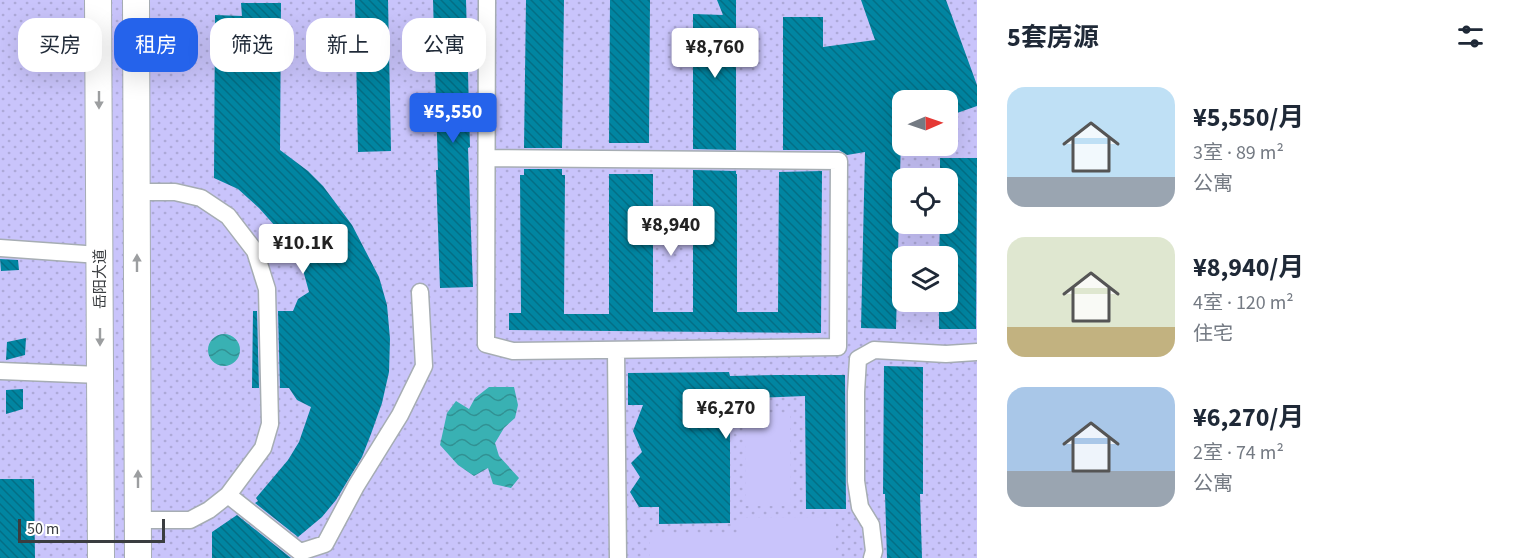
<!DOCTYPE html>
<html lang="zh">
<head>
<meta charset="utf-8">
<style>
  :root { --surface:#fff; --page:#f2f2f3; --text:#1f2937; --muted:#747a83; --accent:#2563eb }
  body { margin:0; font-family:"Source Sans 3","Noto Sans SC",sans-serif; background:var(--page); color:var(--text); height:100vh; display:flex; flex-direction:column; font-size:22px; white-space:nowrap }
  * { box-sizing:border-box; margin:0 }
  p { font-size:20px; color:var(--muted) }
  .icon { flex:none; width:33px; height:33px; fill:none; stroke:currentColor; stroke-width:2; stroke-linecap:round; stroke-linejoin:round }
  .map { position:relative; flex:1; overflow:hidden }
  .sheet { display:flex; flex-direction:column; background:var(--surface); width:540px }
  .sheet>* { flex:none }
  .guide { position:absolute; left:18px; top:18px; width:570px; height:54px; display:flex; gap:12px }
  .needle { width:39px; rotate:88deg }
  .controls { position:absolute; left:892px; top:90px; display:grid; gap:12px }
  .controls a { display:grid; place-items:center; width:66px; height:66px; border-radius:12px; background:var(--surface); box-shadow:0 6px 24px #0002; font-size:30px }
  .scale { position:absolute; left:18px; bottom:15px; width:147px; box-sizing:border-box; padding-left:6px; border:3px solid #3a3d40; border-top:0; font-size:16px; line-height:21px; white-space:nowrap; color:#3a3d40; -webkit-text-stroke:4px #fff; paint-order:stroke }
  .price { position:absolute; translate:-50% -51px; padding:0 14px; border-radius:6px; background:#fff; color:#222; font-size:20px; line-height:39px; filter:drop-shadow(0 2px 3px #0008) }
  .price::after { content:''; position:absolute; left:50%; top:36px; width:18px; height:14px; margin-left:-9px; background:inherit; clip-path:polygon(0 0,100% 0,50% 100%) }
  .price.on { background:var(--accent); color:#fff }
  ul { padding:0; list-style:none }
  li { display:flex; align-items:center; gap:18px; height:150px; padding:0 30px }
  li span { display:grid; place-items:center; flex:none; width:168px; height:120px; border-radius:18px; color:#555 }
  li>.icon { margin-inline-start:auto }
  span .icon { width:72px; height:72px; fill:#fffc; stroke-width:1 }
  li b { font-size:26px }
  h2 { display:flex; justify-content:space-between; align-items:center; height:72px; padding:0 30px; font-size:26px }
  .chip { padding:0 21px; border-radius:18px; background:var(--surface); box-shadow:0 6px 24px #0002; font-size:21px; line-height:54px }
  .chip.on { background:var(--accent); color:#fff }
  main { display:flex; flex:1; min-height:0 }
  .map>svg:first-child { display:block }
  .green { fill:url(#green-dots); fill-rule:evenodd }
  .pitch { fill:#c9c4fb }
  .water { fill:url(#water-waves) }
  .building { fill:url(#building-back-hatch) }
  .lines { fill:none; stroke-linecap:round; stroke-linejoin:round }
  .street-casing { stroke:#a6adb3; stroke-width:19 }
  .primary-casing { stroke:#a6adb3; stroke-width:28 }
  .street { stroke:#fff; stroke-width:16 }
  .primary { stroke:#fff; stroke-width:26 }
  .oneway { fill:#9c9ea0 }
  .labels { text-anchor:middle; stroke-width:6; stroke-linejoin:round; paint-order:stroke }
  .street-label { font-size:15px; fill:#3a3d40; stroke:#fff }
</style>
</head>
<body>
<main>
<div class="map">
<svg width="977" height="558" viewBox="0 0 977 558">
  <defs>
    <pattern id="green-dots" width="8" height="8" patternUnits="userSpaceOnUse" patternTransform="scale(1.5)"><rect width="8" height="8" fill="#c9c4fb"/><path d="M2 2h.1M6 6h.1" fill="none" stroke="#ada9d8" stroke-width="1.8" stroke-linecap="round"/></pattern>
    <pattern id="water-waves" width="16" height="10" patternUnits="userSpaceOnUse" patternTransform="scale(1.5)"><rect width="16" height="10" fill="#39b1b3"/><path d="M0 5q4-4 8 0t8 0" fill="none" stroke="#319193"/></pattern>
    <pattern id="building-back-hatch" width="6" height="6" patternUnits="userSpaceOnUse" patternTransform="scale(1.5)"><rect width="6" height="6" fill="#0185a1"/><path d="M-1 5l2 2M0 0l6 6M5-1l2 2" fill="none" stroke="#046e85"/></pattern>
  </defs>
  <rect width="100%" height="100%" fill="#eff7fd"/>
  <path class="green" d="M0,0H977V558H0ZM903,100H948V146H903ZM903,178H948V224H903ZM903,256H948V302H903Z"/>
  <path class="pitch" d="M745,415H790L791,506H746Z
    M836,517V558H650V534H738V518Z"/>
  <path class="water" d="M208 350a16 16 0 1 1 32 0a16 16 0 1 1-32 0Z
    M489,387H514L518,405L515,418L504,428L495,443L499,456L519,478L511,488L493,484L488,468L474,476L458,465L440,445L447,413L456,401L469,409L475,398Z"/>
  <path class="building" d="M355,0H388L391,151L358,152Z
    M433,0H466L470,147L468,148L473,287L440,288L436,170H438Z
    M526,0H564L562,148H524Z
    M610,0H650L649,143H609Z
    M717,0H736V150L693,149V14L723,15Z
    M861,0H946L977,85V106L957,113L952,100H902L896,329L861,328L865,152L847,155L839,150H783V17H823V47L875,40Z
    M241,3H281L280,150L308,171L323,186L352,225L379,277L387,305L390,339L389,372L382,403L371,434L362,457L336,500L322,517L298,537L255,503L258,501L256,498L288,460L299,442L311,407L297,400L289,388H280L278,311H293L298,299L309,292L303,270L292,245L259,208L238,189L214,178L215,15L242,16Z
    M940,158H977L976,329H939V302H948V256H939L940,224H948V178H940Z
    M524,169H562V175H565L564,314H609V174H653V312H693V170L736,171V174H737V312H778L779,172L822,171L821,333L509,330V313H521L520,175H524Z
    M0,259L18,260L19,270L1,271Z
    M253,311H257L259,388H252Z
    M26,338L25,355L6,360L7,342Z
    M884,366L923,367V494H920L922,558H887L885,494H883Z
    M729,372L730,376L777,375H845L846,509H806L805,396L730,399V523L659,524V507H639L630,492L640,477L631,463L642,452L633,431L643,405H628V373Z
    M23,389V409L6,414V390Z
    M0,479H34L35,558H0Z
    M237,515L291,558H212V532Z"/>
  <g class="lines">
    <defs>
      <path id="street" d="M487,158L839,161L838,347L513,351L486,344L487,0
        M137,192H175L201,198L228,216L255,251L267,289L270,424L263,448L228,495
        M0,248L99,255
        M616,350L618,558
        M0,371L100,375
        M138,520H190L209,510L228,495L300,552L325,544L356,486L400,415L424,366L420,292
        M872,558L874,551L871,525L860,507L856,481V392L858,359L874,350L946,354L977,352"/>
      <path id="primary" d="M98,0L101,558
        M136,0L138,558"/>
    </defs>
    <use href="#street" class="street-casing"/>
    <use href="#primary" class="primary-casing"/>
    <use href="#street" class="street"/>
    <use href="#primary" class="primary"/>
  </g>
  <defs><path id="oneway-solid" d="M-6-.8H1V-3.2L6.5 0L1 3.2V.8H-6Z" transform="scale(1.5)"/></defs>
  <g class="oneway">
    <use href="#oneway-solid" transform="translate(99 100) rotate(90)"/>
    <use href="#oneway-solid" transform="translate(137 263) rotate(-90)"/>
    <use href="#oneway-solid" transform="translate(100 337) rotate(90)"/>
    <use href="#oneway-solid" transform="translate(138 479) rotate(-90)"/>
  </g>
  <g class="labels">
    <g class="street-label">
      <text transform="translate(100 279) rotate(-90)" y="5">岳阳大道</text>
    </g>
  </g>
</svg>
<div class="controls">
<a><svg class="needle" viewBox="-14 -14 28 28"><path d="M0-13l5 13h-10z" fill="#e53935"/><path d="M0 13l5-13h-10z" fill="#747a83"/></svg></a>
<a><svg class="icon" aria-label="locate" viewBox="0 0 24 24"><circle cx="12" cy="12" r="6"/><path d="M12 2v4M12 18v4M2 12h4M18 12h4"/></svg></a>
<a><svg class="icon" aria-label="layers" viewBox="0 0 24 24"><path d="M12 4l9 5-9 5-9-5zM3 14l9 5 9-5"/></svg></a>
</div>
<div class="scale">50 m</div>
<b class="price" style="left:715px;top:79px">¥8,760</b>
<b class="price on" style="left:453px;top:144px">¥5,550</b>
<b class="price" style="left:671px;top:257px">¥8,940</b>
<b class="price" style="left:303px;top:275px">¥10.1K</b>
<b class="price" style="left:726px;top:440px">¥6,270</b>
<div class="guide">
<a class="chip">买房</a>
<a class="chip on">租房</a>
<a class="chip">筛选</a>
<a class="chip">新上</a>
<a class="chip">公寓</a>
</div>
</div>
<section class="sheet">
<h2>5套房源<svg class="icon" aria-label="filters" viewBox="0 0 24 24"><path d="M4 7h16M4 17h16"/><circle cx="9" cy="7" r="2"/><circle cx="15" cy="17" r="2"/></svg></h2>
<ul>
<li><span style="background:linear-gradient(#bfe0f5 75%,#9aa5b1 0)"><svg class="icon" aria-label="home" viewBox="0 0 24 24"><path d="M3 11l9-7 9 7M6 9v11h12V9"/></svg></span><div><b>¥5,550/月</b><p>3室 · 89 m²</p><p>公寓</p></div></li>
<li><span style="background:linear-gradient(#dfe7d0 75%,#c2b280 0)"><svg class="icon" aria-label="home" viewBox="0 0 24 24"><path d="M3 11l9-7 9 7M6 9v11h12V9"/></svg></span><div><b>¥8,940/月</b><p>4室 · 120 m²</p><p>住宅</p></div></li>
<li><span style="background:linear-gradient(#a9c7e8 70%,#9aa5b1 0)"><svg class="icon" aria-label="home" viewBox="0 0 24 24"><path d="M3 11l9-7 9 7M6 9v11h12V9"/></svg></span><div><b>¥6,270/月</b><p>2室 · 74 m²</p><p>公寓</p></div></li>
</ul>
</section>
</main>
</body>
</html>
